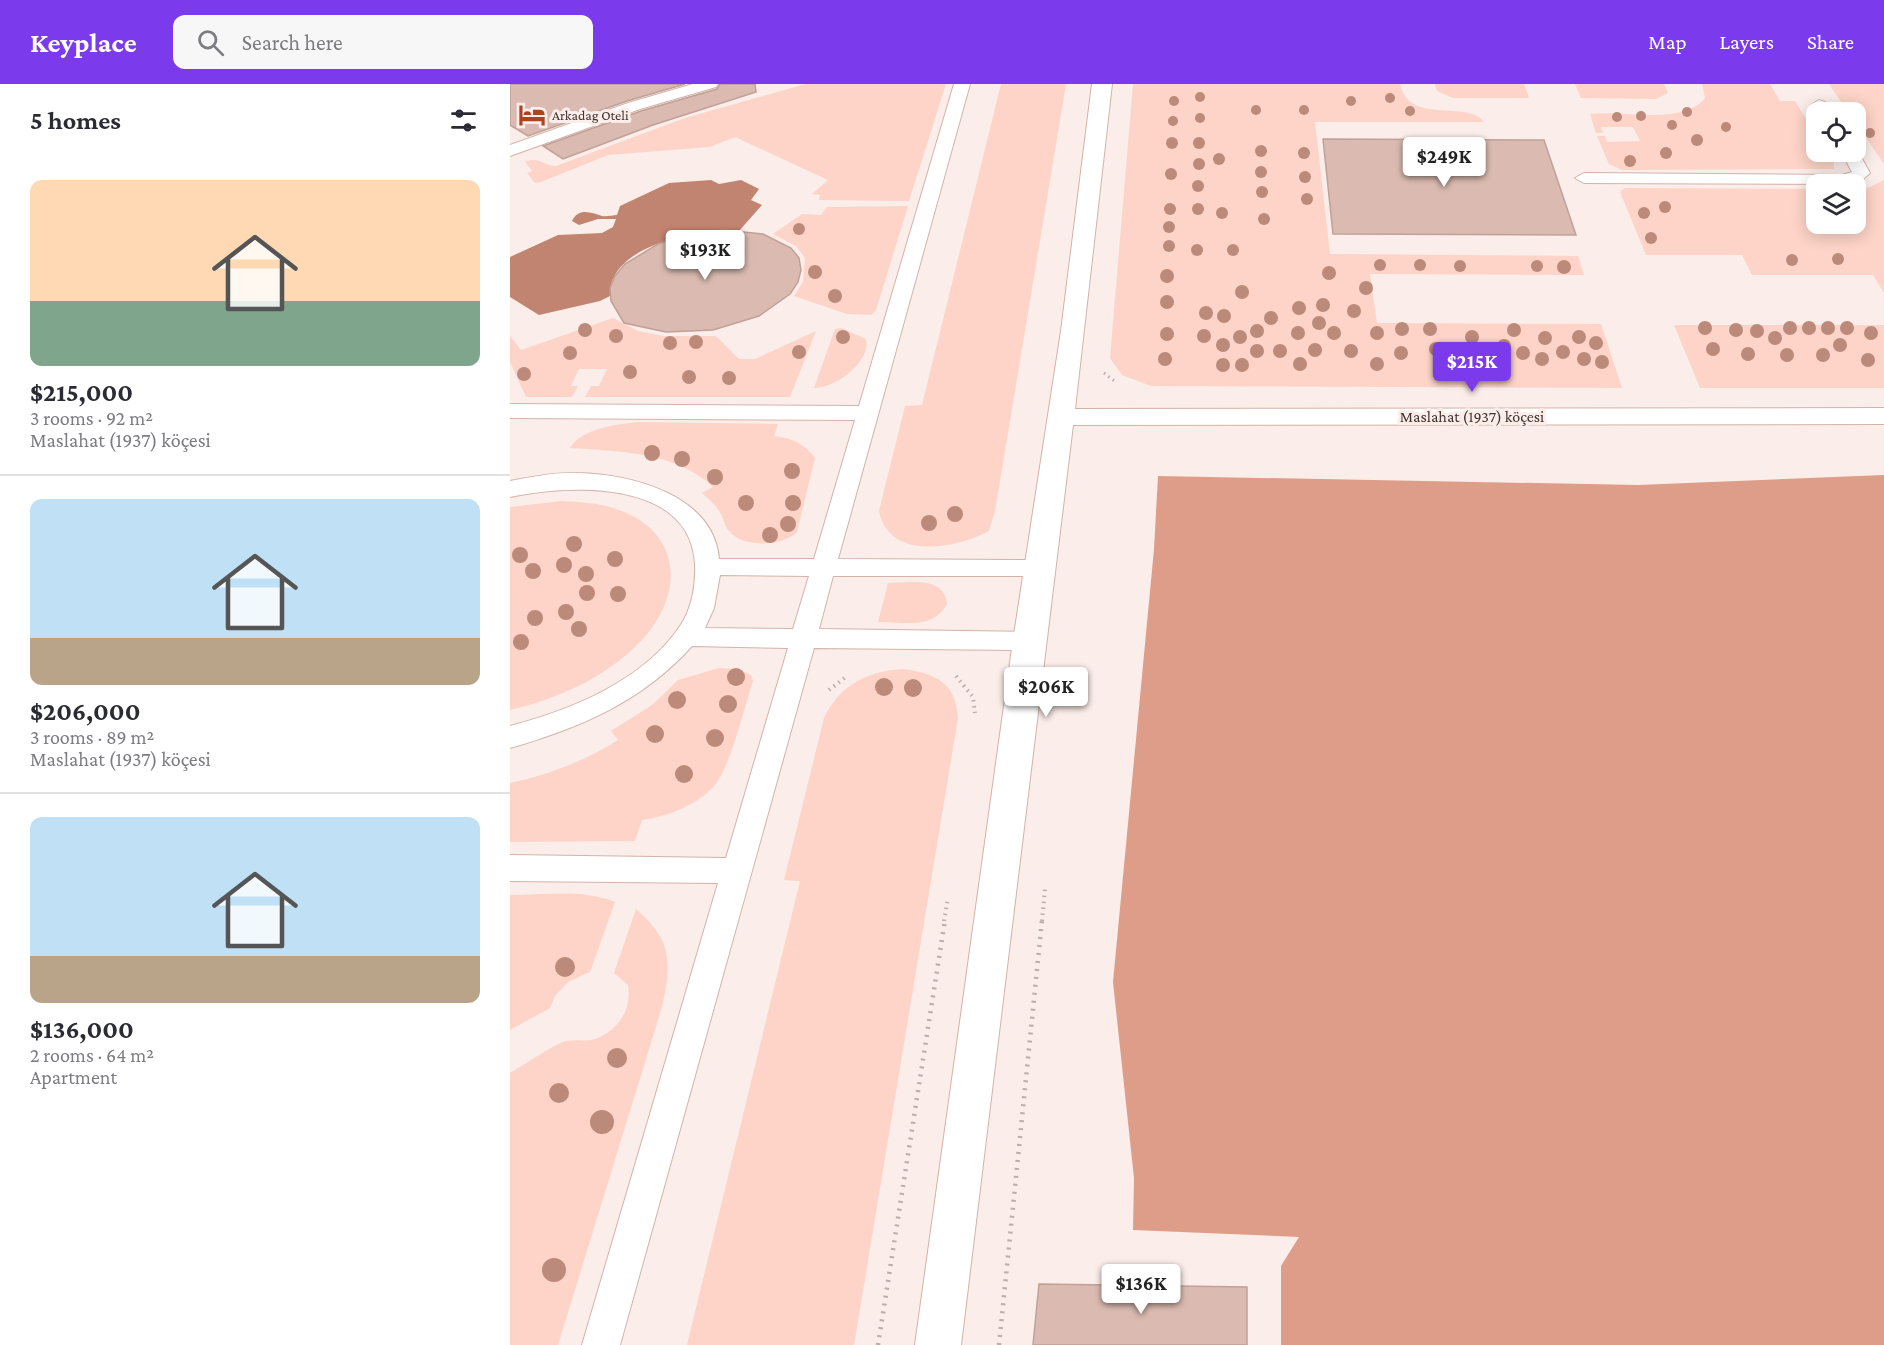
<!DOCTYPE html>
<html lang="en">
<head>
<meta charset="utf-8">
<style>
  :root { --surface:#fff; --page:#f7f7f7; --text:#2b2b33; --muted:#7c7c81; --line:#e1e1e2; --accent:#7c3aed }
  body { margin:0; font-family:"Crimson Pro",serif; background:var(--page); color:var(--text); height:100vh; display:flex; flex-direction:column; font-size:22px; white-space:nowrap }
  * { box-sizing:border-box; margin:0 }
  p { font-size:20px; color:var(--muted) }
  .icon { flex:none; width:33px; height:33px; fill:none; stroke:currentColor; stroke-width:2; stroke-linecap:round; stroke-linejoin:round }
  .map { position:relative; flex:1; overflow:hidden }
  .drawer { display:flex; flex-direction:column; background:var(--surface); width:510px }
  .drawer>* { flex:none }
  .buttons { position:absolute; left:1296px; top:18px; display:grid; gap:12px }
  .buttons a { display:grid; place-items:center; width:60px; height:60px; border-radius:12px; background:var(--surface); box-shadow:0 3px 15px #0003; font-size:30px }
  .price { position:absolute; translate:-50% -51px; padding:0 14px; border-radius:6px; background:#fff; color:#222; font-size:20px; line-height:39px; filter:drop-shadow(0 2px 3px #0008) }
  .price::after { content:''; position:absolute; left:50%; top:36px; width:18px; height:14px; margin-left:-9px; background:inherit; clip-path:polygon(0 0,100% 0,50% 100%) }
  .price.selected { background:var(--accent); color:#fff }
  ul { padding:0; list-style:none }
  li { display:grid; align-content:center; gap:12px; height:318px; padding:0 30px }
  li+li { border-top:2px solid var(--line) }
  li span { display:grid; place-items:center; height:186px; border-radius:12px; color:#555 }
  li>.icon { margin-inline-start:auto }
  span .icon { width:108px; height:108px; fill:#fffc; stroke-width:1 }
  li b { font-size:26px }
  h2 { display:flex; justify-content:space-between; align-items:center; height:72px; padding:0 30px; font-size:26px }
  header { display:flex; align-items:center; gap:36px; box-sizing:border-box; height:84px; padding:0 30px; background:var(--accent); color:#fff }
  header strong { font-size:28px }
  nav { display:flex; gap:33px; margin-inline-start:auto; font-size:21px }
  .search { width:420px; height:54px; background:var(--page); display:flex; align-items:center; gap:15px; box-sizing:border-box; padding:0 21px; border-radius:12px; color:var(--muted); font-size:22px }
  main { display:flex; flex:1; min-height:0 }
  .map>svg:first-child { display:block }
  .green { fill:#fdd4c7 }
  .forest { fill:#dd9d89 }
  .water { fill:#c18470 }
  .building { fill:#dbbbb1; stroke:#c0a197; stroke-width:1.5 }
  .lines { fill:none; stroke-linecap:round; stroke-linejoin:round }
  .service-casing { stroke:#d3b3a9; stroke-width:2 }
  .minor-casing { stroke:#d3b3a9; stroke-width:2 }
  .path-far2 { stroke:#bbaeaa; stroke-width:3; stroke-dasharray:1.5 4; stroke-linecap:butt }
  .path-far1 { stroke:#bbaeaa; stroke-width:4; stroke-dasharray:1.5 4.5; stroke-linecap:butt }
  .path { stroke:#bbaeaa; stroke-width:4.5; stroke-dasharray:2 6; stroke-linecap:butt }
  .service { fill:#fff; fill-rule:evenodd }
  .minor { fill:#fff; fill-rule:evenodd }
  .tree { fill:#bb8a7b }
  .labels { text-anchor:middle; stroke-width:6; stroke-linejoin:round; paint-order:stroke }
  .far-poi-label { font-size:14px; fill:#403430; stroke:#fbede9; text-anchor:start }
  .street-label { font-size:16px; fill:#403430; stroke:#fbede9 }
</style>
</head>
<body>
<header>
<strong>Keyplace</strong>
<div class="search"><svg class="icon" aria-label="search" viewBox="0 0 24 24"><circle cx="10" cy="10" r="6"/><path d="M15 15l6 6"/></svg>Search here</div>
<nav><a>Map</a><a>Layers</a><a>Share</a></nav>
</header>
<main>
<section class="drawer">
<h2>5 homes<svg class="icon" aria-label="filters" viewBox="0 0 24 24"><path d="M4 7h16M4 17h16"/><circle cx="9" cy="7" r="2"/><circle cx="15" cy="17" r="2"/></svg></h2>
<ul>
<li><span style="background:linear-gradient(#ffd9b3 65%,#7fa58c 0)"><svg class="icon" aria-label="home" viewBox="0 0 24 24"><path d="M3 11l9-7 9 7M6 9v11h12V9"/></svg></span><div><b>$215,000</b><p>3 rooms · 92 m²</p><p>Maslahat (1937) köçesi</p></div></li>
<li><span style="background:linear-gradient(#bfe0f5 75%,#b9a48a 0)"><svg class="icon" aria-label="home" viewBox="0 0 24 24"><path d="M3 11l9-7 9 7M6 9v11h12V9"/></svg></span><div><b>$206,000</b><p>3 rooms · 89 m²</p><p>Maslahat (1937) köçesi</p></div></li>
<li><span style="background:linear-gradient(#bfe0f5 75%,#b9a48a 0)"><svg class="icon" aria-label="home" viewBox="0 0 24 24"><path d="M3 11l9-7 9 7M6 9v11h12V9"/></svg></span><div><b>$136,000</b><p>2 rooms · 64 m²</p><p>Apartment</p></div></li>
</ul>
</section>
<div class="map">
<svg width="1374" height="1261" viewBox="0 0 1374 1261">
  <rect width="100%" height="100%" fill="#fbede9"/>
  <path class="green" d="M296,0H436L399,117L309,116L310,111L302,110L318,96L225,53L200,63L98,71L31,98L25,99L17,89L22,87L15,78C29,72 33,82 46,82L175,34Z
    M491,0H556L485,427L479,447C445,465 379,477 369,427L395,322L412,321Z
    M623,0H890C899,42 958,15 974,38H805L820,170L1068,172L1074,191L860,190L867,239L1091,240L1112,304L641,302L612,291L600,274Z
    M925,0H1014L1019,14H943L927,7Z
    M1065,0H1154L1158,9L1146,15L1071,14Z
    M1192,0H1260L1270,17H1285L1306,51V68H1317L1324,78V85L1112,86L1099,80L1087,52H1095L1097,58L1130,57L1123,43H1091L1093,49H1086L1080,30C1113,26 1173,42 1195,14Z
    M1319,0H1374V80L1346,39V28H1338Z
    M1374,96V209L1363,191H1242L1232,171H1136L1110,108L1115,104L1306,105V140H1346V105L1358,104Z
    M398,122L366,226L361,231L337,230L284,212L293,198L295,174L286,162L263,150L292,130L311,131L317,123Z
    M103,234L128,247L153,252H206L229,275H245L306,247L280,313H75L81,302H89L97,285H69L61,302H68L62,313H16L0,278V252L11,266Z
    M1164,241H1374V304H1190Z
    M331,244L356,255C361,278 326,304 304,304L325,245Z
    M130,338L268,340L264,352C282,354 295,360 305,374L287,448C272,463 233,464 219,447C214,442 214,435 211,430C207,422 198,415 192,409L203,403C167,368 107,367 60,364C72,344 108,340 130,338Z
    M52,417C70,418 89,419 106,425C167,445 176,501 138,549C104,590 51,614 0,626V423Z
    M378,499C399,499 434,491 437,520C423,546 394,538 368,538Z
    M209,584L228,585L241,591L243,597C234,624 221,681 205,701C188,721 156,733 132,736L125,757L0,758V699C38,691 75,677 108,656L101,647L142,621L168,596Z
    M392,585C425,589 446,598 448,634L344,1261H177L290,797L274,796L314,634C330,601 356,588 392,585Z
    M0,811C33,811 73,805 105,818L80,888L58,898L45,912L40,924L0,946Z
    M126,825C162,856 162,878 152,923L48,1261H0V989C13,982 45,959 57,957C65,955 75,958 85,955C109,946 122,925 118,901L104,889Z"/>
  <path class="forest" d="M1374,391V1261H771V1182L789,1153L623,1146L624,1094L603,898L644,465L648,392L1128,401Z"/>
  <path class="water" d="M201,96L209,100L231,96L249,105L241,116L252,121L229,147C191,145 98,160 100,212L90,217L29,231L0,213V173L48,151L92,149L103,143L106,135H88L69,141L62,137C69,123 81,129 92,132C96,133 103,131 107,131L110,122L159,99Z"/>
  <path class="building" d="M0,0H175L117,17L18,52L0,41Z
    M210,0H245L246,8L143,41L53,75L33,62L131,27L207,5Z
    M813,55L1034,56L1066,151L823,150Z
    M213,146L253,150L281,164L289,174L291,186L288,198L280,210L249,232L203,246L156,248L114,239L101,217L100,204L105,192L115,180L148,160L168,153Z
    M529,1200L737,1203V1261H523Z"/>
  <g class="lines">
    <defs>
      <path id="service" d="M183,0H208L206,3L130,25L0,72V61L118,19Z
        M444,0H460L328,475L530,476L539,478L542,484L539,490L530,492H323L309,545L519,548L528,550L532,557L528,564L519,566L304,564L110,1261H72L208,799L0,797V771L216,774L278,564L182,562C133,617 70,644 0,664V642C61,626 133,597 170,542C182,525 186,500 185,480C180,395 60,400 0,413V397C23,393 45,388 68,389C121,390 204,411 209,475H304L345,336L0,334V320L349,322ZM210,491L299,492L283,545L195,544L204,524Z
        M1309,16L1315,18L1322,28L1306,29L1301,21Z
        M1346,64L1360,89L1350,98L1337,100L1074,99L1065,94L1074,89L1332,91L1342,88L1331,68H1346Z"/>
      <path id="minor" d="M582,0H602L565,325L1374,324V340L563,341L451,1261H405L503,557L551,247Z"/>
    </defs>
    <use href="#service" class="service-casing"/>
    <use href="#minor" class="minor-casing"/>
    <path class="path-far2" d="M594,289L607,299"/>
    <path class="path-far1" d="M446,592L463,613L465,629
      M319,606L337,592
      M434,837L438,814
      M532,837L535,805"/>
    <path class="path" d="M368,1261L435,836
      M489,1261L532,836"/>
    <use href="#service" class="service"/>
    <use href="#minor" class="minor"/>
  </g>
  <g class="tree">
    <circle cx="690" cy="13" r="5"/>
    <circle cx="880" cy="14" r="5"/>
    <circle cx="664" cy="17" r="5"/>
    <circle cx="841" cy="17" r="5"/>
    <circle cx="746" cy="26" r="5"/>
    <circle cx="794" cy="26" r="5"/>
    <circle cx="900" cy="27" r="5"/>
    <circle cx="1177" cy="28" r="5"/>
    <circle cx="1131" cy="32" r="5"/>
    <circle cx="1107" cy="33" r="5"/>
    <circle cx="690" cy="34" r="5"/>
    <circle cx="663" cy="37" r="5"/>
    <circle cx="1162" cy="41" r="5"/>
    <circle cx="1216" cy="43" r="5"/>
    <circle cx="1360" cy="49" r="5"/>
    <circle cx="1187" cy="56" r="6"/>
    <circle cx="662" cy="59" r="6"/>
    <circle cx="689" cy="59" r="6"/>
    <circle cx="751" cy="67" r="6"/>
    <circle cx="794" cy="69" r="6"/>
    <circle cx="1156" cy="69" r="6"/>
    <circle cx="709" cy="75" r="6"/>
    <circle cx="1120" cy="77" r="6"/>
    <circle cx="689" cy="80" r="6"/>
    <circle cx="751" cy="88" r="6"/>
    <circle cx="661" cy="90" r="6"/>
    <circle cx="795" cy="93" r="6"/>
    <circle cx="688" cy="102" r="6"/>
    <circle cx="752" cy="108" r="6"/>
    <circle cx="797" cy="115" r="6"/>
    <circle cx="1155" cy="123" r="6"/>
    <circle cx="660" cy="125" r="6"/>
    <circle cx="688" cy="125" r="6"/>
    <circle cx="712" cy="129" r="6"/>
    <circle cx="1134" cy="129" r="6"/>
    <circle cx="754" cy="135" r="6"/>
    <circle cx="659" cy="143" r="6"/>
    <circle cx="289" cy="145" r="6"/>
    <circle cx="1141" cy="154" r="6"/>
    <circle cx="659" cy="162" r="6"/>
    <circle cx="687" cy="166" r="6"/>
    <circle cx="723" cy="166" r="6"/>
    <circle cx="1328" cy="175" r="6"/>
    <circle cx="1282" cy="176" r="6"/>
    <circle cx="870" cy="181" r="6"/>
    <circle cx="910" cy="181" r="6"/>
    <circle cx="950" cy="182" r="6"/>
    <circle cx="1027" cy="182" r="6"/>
    <circle cx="1054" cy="183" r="7"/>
    <circle cx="305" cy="188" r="7"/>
    <circle cx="819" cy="189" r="7"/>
    <circle cx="657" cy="192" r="7"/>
    <circle cx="856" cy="204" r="7"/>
    <circle cx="732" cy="208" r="7"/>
    <circle cx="325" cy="212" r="7"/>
    <circle cx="657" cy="218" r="7"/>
    <circle cx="813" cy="221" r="7"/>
    <circle cx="789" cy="224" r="7"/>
    <circle cx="844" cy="227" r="7"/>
    <circle cx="696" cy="229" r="7"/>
    <circle cx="714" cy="232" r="7"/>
    <circle cx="761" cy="234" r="7"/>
    <circle cx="809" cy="239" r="7"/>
    <circle cx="1195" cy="244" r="7"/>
    <circle cx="1280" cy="244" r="7"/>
    <circle cx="1299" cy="244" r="7"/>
    <circle cx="1318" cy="244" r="7"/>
    <circle cx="1337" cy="244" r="7"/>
    <circle cx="892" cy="245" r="7"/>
    <circle cx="920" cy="245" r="7"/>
    <circle cx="75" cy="246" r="7"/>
    <circle cx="1004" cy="246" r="7"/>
    <circle cx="1226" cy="246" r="7"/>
    <circle cx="747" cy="247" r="7"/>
    <circle cx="1247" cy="247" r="7"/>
    <circle cx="788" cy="249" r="7"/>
    <circle cx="824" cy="249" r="7"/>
    <circle cx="867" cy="249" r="7"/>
    <circle cx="1361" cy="249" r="7"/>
    <circle cx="657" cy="250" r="7"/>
    <circle cx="106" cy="252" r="7"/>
    <circle cx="694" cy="252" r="7"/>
    <circle cx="333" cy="253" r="7"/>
    <circle cx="730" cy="253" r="7"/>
    <circle cx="962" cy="253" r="7"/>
    <circle cx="1069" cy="253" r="7"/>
    <circle cx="1035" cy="254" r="7"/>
    <circle cx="1265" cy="254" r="7"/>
    <circle cx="186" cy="258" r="7"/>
    <circle cx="160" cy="259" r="7"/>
    <circle cx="1086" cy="259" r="7"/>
    <circle cx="713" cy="261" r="7"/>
    <circle cx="1330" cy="261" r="7"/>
    <circle cx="994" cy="262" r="7"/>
    <circle cx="926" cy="265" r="7"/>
    <circle cx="1203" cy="265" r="7"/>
    <circle cx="805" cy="266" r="7"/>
    <circle cx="747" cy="267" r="7"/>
    <circle cx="770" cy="267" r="7"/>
    <circle cx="841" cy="267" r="7"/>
    <circle cx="289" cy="268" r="7"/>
    <circle cx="1053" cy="268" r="7"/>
    <circle cx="60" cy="269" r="7"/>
    <circle cx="891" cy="269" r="7"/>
    <circle cx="1013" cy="269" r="7"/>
    <circle cx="1238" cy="270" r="7"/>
    <circle cx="1277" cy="271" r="7"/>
    <circle cx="1313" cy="271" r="7"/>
    <circle cx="946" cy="274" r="7"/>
    <circle cx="655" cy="275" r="7"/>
    <circle cx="1032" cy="275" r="7"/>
    <circle cx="1074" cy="275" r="7"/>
    <circle cx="1358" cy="276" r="7"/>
    <circle cx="1092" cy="278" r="7"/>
    <circle cx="790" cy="280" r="7"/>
    <circle cx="867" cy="280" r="7"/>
    <circle cx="713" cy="281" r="7"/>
    <circle cx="732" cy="281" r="7"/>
    <circle cx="968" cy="281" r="7"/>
    <circle cx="991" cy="281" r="7"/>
    <circle cx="120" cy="288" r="7"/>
    <circle cx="14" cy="290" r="7"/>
    <circle cx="179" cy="293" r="7"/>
    <circle cx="219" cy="294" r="7"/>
    <circle cx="142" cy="369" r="8"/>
    <circle cx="172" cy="375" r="8"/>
    <circle cx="282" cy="387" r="8"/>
    <circle cx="205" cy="393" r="8"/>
    <circle cx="236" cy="419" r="8"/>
    <circle cx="283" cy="419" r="8"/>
    <circle cx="445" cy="430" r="8"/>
    <circle cx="419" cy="439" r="8"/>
    <circle cx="278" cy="440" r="8"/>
    <circle cx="260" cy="451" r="8"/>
    <circle cx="64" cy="460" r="8"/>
    <circle cx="10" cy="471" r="8"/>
    <circle cx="105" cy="475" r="8"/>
    <circle cx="54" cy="481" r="8"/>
    <circle cx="23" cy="487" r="8"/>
    <circle cx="76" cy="490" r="8"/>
    <circle cx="77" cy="509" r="8"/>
    <circle cx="108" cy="510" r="8"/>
    <circle cx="56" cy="528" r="8"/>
    <circle cx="25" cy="534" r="8"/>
    <circle cx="69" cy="545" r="8"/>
    <circle cx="11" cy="558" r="8"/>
    <circle cx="226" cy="593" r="9"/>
    <circle cx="374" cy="603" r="9"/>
    <circle cx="403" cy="604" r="9"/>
    <circle cx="167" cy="616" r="9"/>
    <circle cx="218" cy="620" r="9"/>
    <circle cx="145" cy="650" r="9"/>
    <circle cx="205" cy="654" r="9"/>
    <circle cx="174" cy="690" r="9"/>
    <circle cx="55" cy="883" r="10"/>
    <circle cx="107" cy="974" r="10"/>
    <circle cx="49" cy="1009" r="10"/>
    <circle cx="92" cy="1038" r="12"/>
    <circle cx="44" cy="1186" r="12"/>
  </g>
  <defs>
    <symbol id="hotel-bare" viewBox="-9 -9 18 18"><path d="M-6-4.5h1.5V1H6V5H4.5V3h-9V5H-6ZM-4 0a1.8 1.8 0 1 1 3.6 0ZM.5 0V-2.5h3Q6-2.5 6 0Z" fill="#ac4422" stroke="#fbede9" stroke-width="2.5" paint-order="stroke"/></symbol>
  </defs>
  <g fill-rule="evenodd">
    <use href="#hotel-bare" x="3" y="12" width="38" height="38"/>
  </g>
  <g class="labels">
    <g class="far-poi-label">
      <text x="42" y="36">Arkadag Oteli</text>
    </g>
    <g class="street-label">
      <text x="962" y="338">Maslahat (1937) köçesi</text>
    </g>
  </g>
</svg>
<div class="buttons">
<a><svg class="icon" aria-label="locate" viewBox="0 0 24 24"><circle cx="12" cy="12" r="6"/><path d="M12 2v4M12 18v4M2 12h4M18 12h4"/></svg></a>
<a><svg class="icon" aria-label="layers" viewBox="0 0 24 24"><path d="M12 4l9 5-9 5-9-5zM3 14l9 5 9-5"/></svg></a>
</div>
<b class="price" style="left:934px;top:104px">$249K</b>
<b class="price" style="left:195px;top:197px">$193K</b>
<b class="price selected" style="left:962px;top:309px">$215K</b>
<b class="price" style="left:536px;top:634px">$206K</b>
<b class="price" style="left:631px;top:1231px">$136K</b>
</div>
</main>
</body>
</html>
